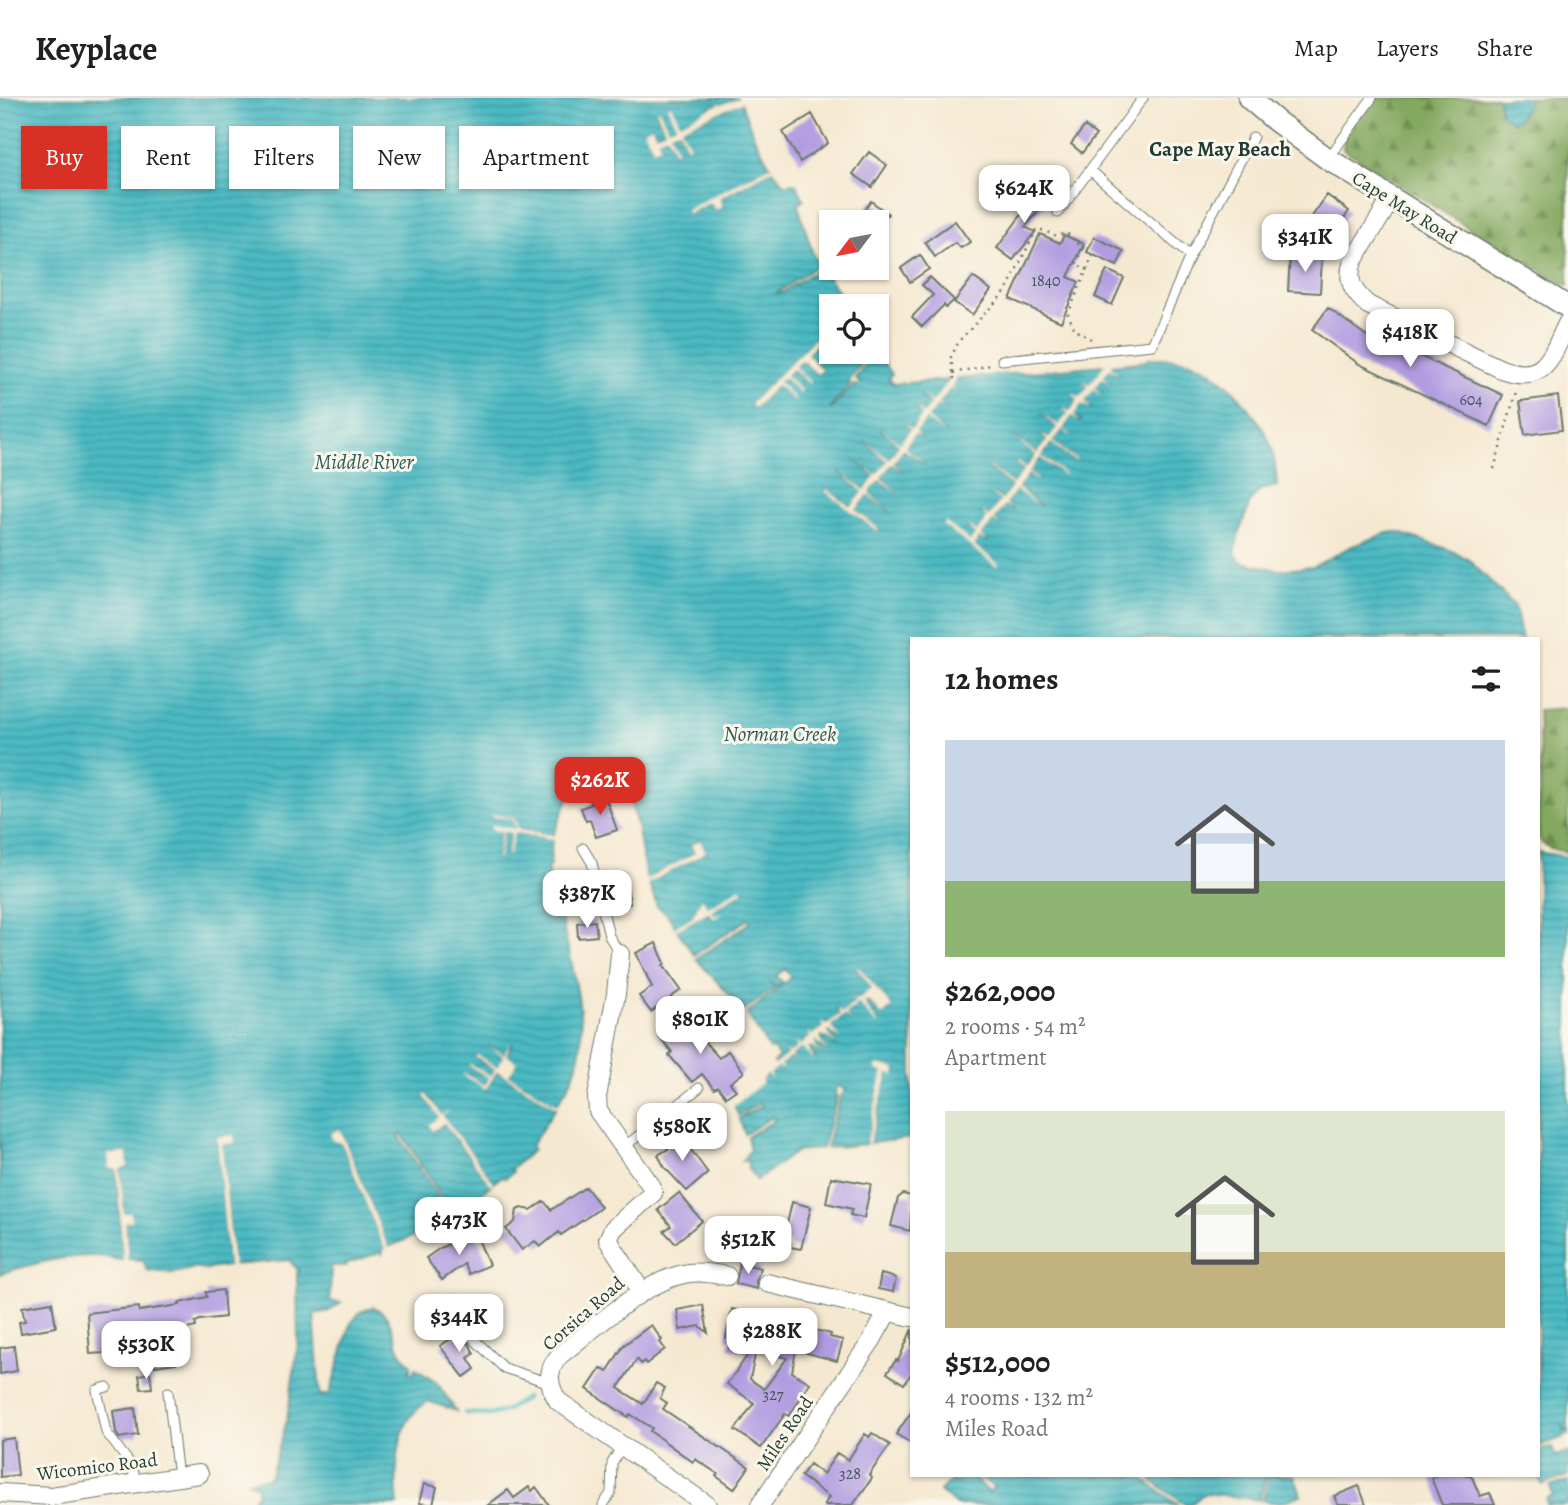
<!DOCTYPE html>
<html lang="en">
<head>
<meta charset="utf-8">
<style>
  :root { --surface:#fff; --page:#f2f2f2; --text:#202124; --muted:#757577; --line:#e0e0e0; --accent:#d93025 }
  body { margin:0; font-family:Alegreya,serif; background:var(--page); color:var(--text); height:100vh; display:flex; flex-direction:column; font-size:26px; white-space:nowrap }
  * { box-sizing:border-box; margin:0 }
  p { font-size:23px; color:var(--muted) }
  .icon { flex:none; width:38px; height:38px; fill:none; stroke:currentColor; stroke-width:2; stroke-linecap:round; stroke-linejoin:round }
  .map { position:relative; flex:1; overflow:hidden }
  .details { position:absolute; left:910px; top:539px; width:630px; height:840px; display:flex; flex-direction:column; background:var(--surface); border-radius:0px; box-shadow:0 2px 5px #0004 }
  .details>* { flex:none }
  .hud { position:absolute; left:21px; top:28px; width:665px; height:63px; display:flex; gap:14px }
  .needle { width:46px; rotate:238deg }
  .controls { position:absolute; left:819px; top:112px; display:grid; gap:14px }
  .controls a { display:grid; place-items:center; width:70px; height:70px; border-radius:0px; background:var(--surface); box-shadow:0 2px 5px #0004; font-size:35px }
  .price { position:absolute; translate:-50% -60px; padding:0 16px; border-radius:14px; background:#fff; color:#222; font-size:23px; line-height:46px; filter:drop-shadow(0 2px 4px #0008) }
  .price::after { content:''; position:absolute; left:50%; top:42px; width:21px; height:16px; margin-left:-10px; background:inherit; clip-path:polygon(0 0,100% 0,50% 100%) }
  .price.current { background:var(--accent); color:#fff }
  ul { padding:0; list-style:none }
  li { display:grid; align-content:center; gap:14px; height:371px; padding:0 35px }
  li span { display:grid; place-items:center; height:217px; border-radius:0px; color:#555 }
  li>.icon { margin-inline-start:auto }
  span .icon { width:126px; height:126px; fill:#fffc; stroke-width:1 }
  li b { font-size:30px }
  h2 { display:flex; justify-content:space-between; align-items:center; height:84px; padding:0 35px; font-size:30px }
  .chip { padding:0 24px; border-radius:0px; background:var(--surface); box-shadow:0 2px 5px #0004; font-size:24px; line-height:63px }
  .chip.current { background:var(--accent); color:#fff }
  header { display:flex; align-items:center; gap:42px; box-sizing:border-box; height:98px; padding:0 35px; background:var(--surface); border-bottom:2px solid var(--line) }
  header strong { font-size:33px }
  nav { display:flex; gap:38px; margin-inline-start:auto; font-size:24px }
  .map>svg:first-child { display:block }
  .forest { fill:url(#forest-firs); stroke:#517249; stroke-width:2 }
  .water { fill:url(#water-rules); stroke:#357c7c; stroke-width:2 }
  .pier { fill:#f5e8d0 }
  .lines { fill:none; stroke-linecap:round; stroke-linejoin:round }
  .stream { stroke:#4bbac3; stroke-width:4.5 }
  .building { fill:#b19ce1; fill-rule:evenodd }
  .service-casing { stroke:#6a796b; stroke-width:11 }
  .minor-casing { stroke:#6a796b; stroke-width:20 }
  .tertiary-casing { stroke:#6a796b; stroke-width:24 }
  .path { stroke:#6a796b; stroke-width:2.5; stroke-dasharray:2 5; stroke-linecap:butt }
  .service { stroke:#fff; stroke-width:9 }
  .minor { stroke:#fff; stroke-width:18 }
  .tertiary { stroke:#fff; stroke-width:21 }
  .labels { text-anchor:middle; stroke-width:6; stroke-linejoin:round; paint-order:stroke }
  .number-label { font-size:16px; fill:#44555f }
  .street-label { font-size:19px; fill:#1f3d34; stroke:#fbf7ec }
  .neighbourhood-label { font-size:21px; font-weight:bold; fill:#1f3d34; stroke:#fbf7ec }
  .water-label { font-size:21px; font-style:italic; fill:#2a5c58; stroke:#fbf7ec }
</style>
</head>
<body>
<header>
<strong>Keyplace</strong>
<nav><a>Map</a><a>Layers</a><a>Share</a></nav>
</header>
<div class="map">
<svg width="1568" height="1407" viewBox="0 0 1568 1407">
  <defs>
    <pattern id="forest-firs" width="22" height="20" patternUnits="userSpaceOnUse" patternTransform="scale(1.75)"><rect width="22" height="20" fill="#83a85e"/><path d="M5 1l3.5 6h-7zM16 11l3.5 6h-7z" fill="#6b8a4e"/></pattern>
    <pattern id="water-rules" width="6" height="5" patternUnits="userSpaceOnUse" patternTransform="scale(1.75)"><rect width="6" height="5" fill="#4bbac3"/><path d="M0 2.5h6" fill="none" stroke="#3e989f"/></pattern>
  </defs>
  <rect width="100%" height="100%" fill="#fbf7ec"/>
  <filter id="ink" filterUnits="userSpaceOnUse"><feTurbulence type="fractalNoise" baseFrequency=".0143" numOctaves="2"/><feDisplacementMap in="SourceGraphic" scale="14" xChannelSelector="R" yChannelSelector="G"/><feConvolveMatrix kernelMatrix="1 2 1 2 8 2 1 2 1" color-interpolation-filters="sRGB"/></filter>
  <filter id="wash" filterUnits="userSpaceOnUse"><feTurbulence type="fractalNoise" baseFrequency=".00686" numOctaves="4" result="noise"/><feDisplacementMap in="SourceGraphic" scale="28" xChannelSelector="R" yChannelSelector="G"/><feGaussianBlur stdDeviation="1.57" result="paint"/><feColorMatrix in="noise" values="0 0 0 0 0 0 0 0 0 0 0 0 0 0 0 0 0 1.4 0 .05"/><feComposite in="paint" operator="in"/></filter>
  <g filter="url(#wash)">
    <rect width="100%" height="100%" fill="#f5e8d0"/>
    <path class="forest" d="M1372,0H1568V188L1494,146L1343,51L1345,38Z
      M1568,610V755C1560,752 1546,751 1541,744C1535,736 1538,697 1541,686L1538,612Z"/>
    <path class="water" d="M0,0H738L708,10L709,13L679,25L670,7L668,8L677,26L668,30L659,11L656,13L665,32L656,36L652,28L645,32L653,51L661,48L658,41L667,37L675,54L678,53L670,36L679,32L687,49L689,48L681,30L741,5L755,41L770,68L687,113L689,116L711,104L716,112L723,108L719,100L772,72L786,87L791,85L796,86L804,101L798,107L814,159L819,166L775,196L783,194L821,169L848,207L831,208V224L750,306L754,310L777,287L793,302L794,301L778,285L784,279L800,294L802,293L786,278L793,271L809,286L795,269L802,262L817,276L822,271L807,257L831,231V254H871L848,283L850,285L830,310L831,312L853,286L856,289L860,284L855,280L874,257L883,264L892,276L888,281L893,286L950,282L932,305L920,297L931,306L924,315L915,310L923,317L912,331L904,326L910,332L900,346L880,331L899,347L888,361L864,343L887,363L876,377L853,360L875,378L865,392L839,374L863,394L851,409L827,391L825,392L877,433L879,431L856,412L868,397L891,415L869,395L879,382L900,396L881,380L891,366L903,373L893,365L903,351L925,366L905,349L915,336L922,341L916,334L926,321L946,335L927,320L938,307L946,311L939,305L950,291L960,298L950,290L957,281L1104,267L1089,288L1082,283L1088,289L1080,300L1071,295L1078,301L1069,314L1059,308L1068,315L1059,327L1040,315L1057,329L1049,340L1040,335L1047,342L1037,355L1012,337L1036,356L1025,370L1018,365L1016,366L1024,372L1013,386L989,368L988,370L1012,388L1001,402L994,396L993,398L1000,403L989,418L981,413L988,420L976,435L966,428L975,437L970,444L945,425L943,426L998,466L974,447L979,440L988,444L981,438L993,422L1002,429L994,421L1005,407L1013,413L1006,405L1017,391L1041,409L1018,390L1028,376L1038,381L1029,374L1040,360L1064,377L1042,358L1052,345L1075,363L1076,361L1053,344L1062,332L1070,338L1063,331L1072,318L1080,324L1081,322L1074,317L1083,305L1090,311L1092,310L1084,303L1093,291L1102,297L1094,290L1102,279L1110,285L1103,278L1109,270L1119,278L1110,269L1112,267L1147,263L1148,260C1163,260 1177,260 1191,264C1221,272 1258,317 1270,345C1275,358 1276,374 1277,388L1260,392L1251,402L1238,438L1235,455L1241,464L1278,472L1313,469L1350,449L1387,435L1397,434L1450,452L1469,462L1515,508L1522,541H912V1040L869,1045L888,975L896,972L878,967L884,974L866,1046L826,1050L840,1000L846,991L837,988L835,999H837L822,1050L797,1053L757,1082L747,1070L749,1067L745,1062L742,1063L750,1052L747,1039L775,1022L772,1019L745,1036L739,1020L762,1008L760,1005L738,1017L734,1007L761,985L762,981L779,968L783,973L780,967L791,959L796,962L792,957L803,948L816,962L808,948L814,949L822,957L816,948L815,941L829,954L820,937L827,939L836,949L827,932L841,942L831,928L844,917L849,922L846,916L860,904L878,924L863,902L871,905L882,917L892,909L859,869L857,871L872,890L857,902L851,898L855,904L842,915L836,910L840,916L826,927L822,924L824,928L812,938L808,934L810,939L800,947L796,943L799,948L788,956L783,953L787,957L774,967L773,965L779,959L772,950L770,952L747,916L791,879L785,871L776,878L782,884L776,889L770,883L774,890L744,913L696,861L750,825L748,821L694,857L677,832L708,814L714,821L716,818L713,817L711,812L743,793L742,790L708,809L702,801L692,819L675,829L668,817L657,808L649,785L706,754L700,742L691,747L695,755L647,781C642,764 641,745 637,728C631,702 612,635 579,682C567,699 561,719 553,737L519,732L514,720L492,717V719L512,721L517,731L501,733L497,760L499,759L503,734L511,735L507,757L513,735L552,741L550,768L547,771L553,792L541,797L544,809L557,805C568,852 590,920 577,967C573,982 565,994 557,1006L509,977L516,964L506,957L513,945L504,956L488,947L504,958L497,969L476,957V960L495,972L491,978L469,968L489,980L485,987L465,975L486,991L497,973L556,1009L531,1048L533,1052L511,1071L513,1074L505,1080L502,1078L494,1085L426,996L424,998L440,1019L429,1028L434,1033L444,1025L491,1087L472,1103L470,1101L450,1113L402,1036L399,1038L448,1115L412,1139L388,1149L340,1031L330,1035L342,1046L384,1150L382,1156L381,1154L345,1166L346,1168H331L330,1203L341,1205L329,1213L314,1216L320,1297H327L330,1295L350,1227L360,1214L373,1209C394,1218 392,1236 400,1253C403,1258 408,1263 411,1267L409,1275L413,1276L415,1270L438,1286L456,1313L428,1303C421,1308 413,1314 408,1323C396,1343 395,1384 398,1407H249L257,1396V1388L248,1383L269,1380L271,1376L287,1322L298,1245L297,1174L299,1173L289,1162L233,1167L222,1046L234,1045V1037L217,1040L228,1168L202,1172L195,1170L173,1175L147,1172L143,1162L128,1161L125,1123H131V1115H124L120,1070L128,1069L127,1055L109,1056V1071L116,1070L123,1162C113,1162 107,1158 97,1158C65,1157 30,1166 0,1176Z
      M1498,0H1530L1519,20L1513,24L1501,16Z
      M1538,754L1568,759V1336L1562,1326L1566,1338L1538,1349Z
      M1552,1349L1555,1358L1568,1354V1378L1542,1387L1538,1376V1354Z
      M963,1377H971L989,1394L994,1389L977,1377H1145L1143,1381L1178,1407H956L940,1393L952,1381L957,1385Z
      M1156,1377H1294L1301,1397L1279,1405L1263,1403L1268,1382L1265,1380L1260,1402L1205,1395L1190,1407H1186L1152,1383Z
      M1568,1383V1407H1546V1401L1553,1398L1550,1389Z"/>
    <path class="pier" d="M739,0L741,5L681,30L690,48L687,49L679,32L670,35L678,53L675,54L667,37L658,41L661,48L653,51L644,32L652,28L656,36L665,32L656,12L659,11L668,30L676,27L668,8L671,7L680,25L721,5L722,7Z
      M770,68L772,72L719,100L723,108L715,112L711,104L688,116L686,112Z
      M831,224V231L807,256L822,272L817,276L802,262L795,269L811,285L809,286L793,271L786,277L802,293L800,295L784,279L779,284L795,301L793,302L777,287L754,310L750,306Z
      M1104,267H1112L1111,269L1120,277L1109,271L1104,278L1110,286L1102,280L1095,290L1102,298L1093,292L1085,303L1091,311L1082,306L1074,317L1080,324L1072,318L1063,331L1071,337L1070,338L1062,332L1053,344L1077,362L1075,363L1051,345L1042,358L1065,376L1064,377L1040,360L1029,374L1038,381L1037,382L1028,376L1018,390L1041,410L1016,392L1006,405L1013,413L1005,407L994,421L1002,429L993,423L981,438L988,444L979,440L974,447L999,466L997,469L943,427L945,424L970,443L975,437L966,427L977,434L987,420L981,412L989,418L1000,403L992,397L993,396L1002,402L1012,388L988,369L989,368L1013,386L1024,372L1016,366L1017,364L1026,370L1036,357L1011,337L1037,355L1047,342L1040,335L1049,340L1057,329L1040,315L1059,327L1068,315L1059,308L1070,313L1078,302L1071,294L1080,299L1088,289L1081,282L1089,287Z
      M957,281L951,290L961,298L950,291L939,305L946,312L938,307L928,320L946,336L926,322L916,334L923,341L915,336L905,349L925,365L903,351L893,365L903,373L891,366L881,380L904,399L880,382L869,395L891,415L868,397L856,412L879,431L877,433L825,393L827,391L851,409L863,394L840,374L865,392L875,378L854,359L876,377L887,363L865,343L889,361L899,347L880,330L900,345L910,332L904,325L912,331L922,317L915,309L924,315L931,306L921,296L932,304L950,282Z
      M492,716L514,720L519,732L553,737L552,741L514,735L509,757H507L511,735L503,734L499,760H497L501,733L491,732L492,727L516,731L512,721L492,719Z
      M700,742L706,754L649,785L647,781L695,755L691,747Z
      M741,789L743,793L712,812L714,817L723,815L714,821L708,814L677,832L675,829L692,819L702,800L708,809Z
      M859,869L892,909L882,917L871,905L864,902L866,908L878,925L876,926L859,905L846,916L850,923L844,917L831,928L842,942L827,932L836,948L827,939L820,937L822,944L830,954L814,941L816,948L823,958L814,949L808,948L815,964L803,949L792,957L796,963L791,959L780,967L784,972L778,969L770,976L772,981L767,976L762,981V985L733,1009L732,1005L772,970L769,963L774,967L787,957L783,952L789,956L798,948L795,943L801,947L810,939L808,933L812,937L824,929L820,923L826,927L840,916L836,910L842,915L855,904L850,898L857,902L872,890L857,870Z
      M512,943L506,957L517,964L509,977L557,1006L556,1009L497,973L486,991L463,977L464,975L485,987L489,980L469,968L470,966L491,978L495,971L475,959L477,957L497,969L503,958L487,947L504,956Z
      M877,967L896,971L895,977L888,976L869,1045L866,1046L883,974L876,972Z
      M426,996L442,1017L450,1011L443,1018L494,1085L491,1087L444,1025L433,1033L429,1027L439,1019L424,998Z
      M340,1031L388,1149L384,1150L342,1046L333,1042L330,1035Z
      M234,1037L235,1045L222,1046L233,1167L228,1168L217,1039Z
      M127,1055L128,1069L120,1071L124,1115H131L132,1123L125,1124L128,1161L123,1162L117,1071H109L108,1056Z"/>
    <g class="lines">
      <path class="stream" d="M505,1313L526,1300
        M465,1315L489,1317L501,1314"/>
    </g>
    <g id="blocks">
      <path class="building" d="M812,16L828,45L800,64L783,34Z
        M1085,28L1096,37L1082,55L1071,46Z
        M869,54L887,67L872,89L853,76Z
        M1044,86L1055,94L1025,129L1035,134L1013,162L997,150Z
        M1327,97L1349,113L1329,143L1306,127Z
        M871,103L888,116L881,124H856Z
        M955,123L970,144L961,150L955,145L935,159L925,144Z
        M1040,136L1060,145L1064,137L1084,146L1068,179L1079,184L1061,224L1010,201Z
        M1094,139L1124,153L1117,168L1087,154Z
        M920,157L929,171L910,184L901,170Z
        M1290,157L1322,159L1320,195L1288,193Z
        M1107,172L1124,180L1112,207L1095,199Z
        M930,179L954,202L946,210L944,207L922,229L912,219L933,197L922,187Z
        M973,179L991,192L972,217L954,204Z
        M1328,210L1371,241L1373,236L1503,297L1489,328L1359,266L1312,232Z
        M1558,298L1562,332L1525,337L1520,303Z
        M605,698L617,732L596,739L590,722L586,723L581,710L592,706L591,703Z
        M625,777L630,806L610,810L603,781Z
        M595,823L597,838L578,840L577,825Z
        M656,845L665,865L663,867L681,892L651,914L639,898L652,889L636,855Z
        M682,918L688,925L695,920L708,935L702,941L719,960L728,953L744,974L730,985L736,992L726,999L718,989L714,991L702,976L692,984L669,957L672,954L659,939Z
        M680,1037L708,1075L687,1093L665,1070L658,1057L668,1051L665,1047Z
        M831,1079L871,1086L864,1120L850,1117L852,1111L826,1105Z
        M586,1089L601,1109L599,1111L561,1137L559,1134L540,1149L535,1143L522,1152L506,1131L515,1124L517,1112L521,1110L531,1112L544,1103L551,1112Z
        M679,1095L702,1123L675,1145L664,1133L671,1128L658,1112Z
        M903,1096L912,1098L910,1133L891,1128L898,1100Z
        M792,1104L811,1109L801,1151L790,1149L791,1145L783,1144Z
        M475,1134L489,1167L469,1176L464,1166L442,1182L426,1160L440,1150Z
        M740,1165L761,1170L756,1183L757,1191L736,1186Z
        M881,1176L896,1180L893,1194L878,1191Z
        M223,1192L225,1219L200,1222L195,1224L196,1229L172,1234L176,1265L155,1268L153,1251L130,1253L129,1249L104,1252L105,1255L90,1256L87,1215L139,1209V1213L180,1207L179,1205L207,1199L206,1194Z
        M52,1204L56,1229L21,1235L19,1224L25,1223L22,1209Z
        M483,1207L498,1226L482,1239L470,1228L473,1225L468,1218Z
        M703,1207L708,1235L700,1228L680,1232L677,1212Z
        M732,1211L831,1236L830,1239L843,1242L837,1263L796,1252L792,1274L810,1285L789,1318L785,1316L761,1350L735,1332L754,1305L727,1286L749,1255L729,1250L731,1241L726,1240ZM756,1252L787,1260L764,1291L750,1281Z
        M651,1227L662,1242L660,1244L665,1251L646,1266L644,1263L641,1266L637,1261L618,1290L643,1306L656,1285L665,1290L660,1300L667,1305L663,1311L749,1369L734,1391L716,1378L718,1376L695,1361L693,1364L650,1333L652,1330L630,1316L628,1319L587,1291L601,1270L607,1274L624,1247Z
        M912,1231V1274L904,1286L887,1275L896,1262L898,1263Z
        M458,1236L470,1247L474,1256L468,1260L475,1271L464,1279L440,1248Z
        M14,1248L17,1273L0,1276V1250Z
        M150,1275L152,1290L141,1291L139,1277Z
        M135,1310L138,1337L119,1340L116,1335L113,1313Z
        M912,1313V1346L896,1336Z
        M872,1335L890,1347L869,1377L872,1380L853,1407H824L829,1399L801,1378L810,1366L823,1376L837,1355L848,1362L865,1336L869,1339Z
        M14,1340L18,1377L0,1379V1342Z
        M1437,1377H1471L1480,1398L1490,1395L1495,1407H1442L1431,1380Z
        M424,1386L437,1389L433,1407L419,1405Z
        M1359,1388L1366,1407H1338L1334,1398Z
        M529,1389L532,1393L536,1389L549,1407H488L508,1392L514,1400Z"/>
    </g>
  </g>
  <g filter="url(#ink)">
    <use href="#blocks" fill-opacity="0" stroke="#6a796b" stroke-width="2"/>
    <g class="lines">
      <defs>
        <path id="service" d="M1328,61L1372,0
          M1090,72L1190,158
          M1058,115L1143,0
          M1002,262L1152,247L1190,158L1253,39
          M583,750L592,765L609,838L620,856
          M624,1049L699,990
          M456,1224L504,1270L550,1285
          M107,1289L97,1292L106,1334L131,1367L137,1385
          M168,1294L178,1379
          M603,1407L611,1395L612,1365L622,1348"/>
        <path id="minor" d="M1392,100L1353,163C1346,183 1353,194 1368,207L1501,271C1546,287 1551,258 1568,224
          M620,856L616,896L597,999L598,1013L652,1089L653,1095L613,1131L608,1142L642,1194
          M767,1185L912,1219
          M0,1395L51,1398L199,1376
          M707,1407L558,1303C548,1287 546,1272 560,1257C595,1230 646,1181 689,1175C702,1173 715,1176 727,1178
          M760,1407L872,1242L887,1215"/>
        <path id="tertiary" d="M1249,0L1276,23L1328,61L1568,209"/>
      </defs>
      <use href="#service" class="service-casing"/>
      <use href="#minor" class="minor-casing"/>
      <use href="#tertiary" class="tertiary-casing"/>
      <path class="path" d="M1083,151L1076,166L1087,172
        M1091,241L1075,232L1068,216L1093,157
        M953,275L991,267
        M954,281L951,259L959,243L1006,193L1036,132L1039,131L1057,138L1066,135C1075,140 1077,148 1088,152
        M1494,371L1517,290"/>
      <use href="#service" class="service"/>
      <use href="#minor" class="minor"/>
      <use href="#tertiary" class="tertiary"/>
    </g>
  </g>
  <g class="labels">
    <g class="number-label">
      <text x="1046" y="188">1840</text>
      <text x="1471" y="307">604</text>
      <text x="773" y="1302">327</text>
      <text x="850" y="1381">328</text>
    </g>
    <g class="street-label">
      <text transform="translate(1405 109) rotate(32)" y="7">Cape May Road</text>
      <text transform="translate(583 1215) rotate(-41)" y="7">Corsica Road</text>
      <text transform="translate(784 1335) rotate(-56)" y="7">Miles Road</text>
      <text transform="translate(97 1368) rotate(-7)" y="7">Wicomico Road</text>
    </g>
    <g class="neighbourhood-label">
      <text x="1220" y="58">Cape May Beach</text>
    </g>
    <g class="water-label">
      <text x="364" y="371">Middle River</text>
      <text x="780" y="643">Norman Creek</text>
    </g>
  </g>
</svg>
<div class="controls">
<a><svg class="needle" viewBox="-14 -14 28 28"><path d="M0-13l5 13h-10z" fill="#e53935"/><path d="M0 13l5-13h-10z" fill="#757577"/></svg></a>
<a><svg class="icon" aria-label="locate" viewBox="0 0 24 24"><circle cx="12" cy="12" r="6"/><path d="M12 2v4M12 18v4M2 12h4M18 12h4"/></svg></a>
</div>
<b class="price" style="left:1024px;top:127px">$624K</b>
<b class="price" style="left:1305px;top:176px">$341K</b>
<b class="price" style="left:1410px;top:271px">$418K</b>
<b class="price current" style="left:600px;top:719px">$262K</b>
<b class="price" style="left:587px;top:832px">$387K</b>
<b class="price" style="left:700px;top:958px">$801K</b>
<b class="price" style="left:682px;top:1065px">$580K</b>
<b class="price" style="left:459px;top:1159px">$473K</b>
<b class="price" style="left:748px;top:1178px">$512K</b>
<b class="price" style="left:459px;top:1256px">$344K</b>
<b class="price" style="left:772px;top:1270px">$288K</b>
<b class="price" style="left:146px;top:1283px">$530K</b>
<div class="hud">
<a class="chip current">Buy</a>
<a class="chip">Rent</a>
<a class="chip">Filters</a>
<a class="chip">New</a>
<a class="chip">Apartment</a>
</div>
<section class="details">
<h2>12 homes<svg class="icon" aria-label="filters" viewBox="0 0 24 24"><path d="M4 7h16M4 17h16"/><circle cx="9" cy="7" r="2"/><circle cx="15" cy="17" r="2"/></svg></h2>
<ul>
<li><span style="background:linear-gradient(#c9d6e8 65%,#8fb573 0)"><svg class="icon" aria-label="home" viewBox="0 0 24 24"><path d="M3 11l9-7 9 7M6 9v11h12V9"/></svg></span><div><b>$262,000</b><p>2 rooms · 54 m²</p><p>Apartment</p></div></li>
<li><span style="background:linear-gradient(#dfe7d0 65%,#c2b280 0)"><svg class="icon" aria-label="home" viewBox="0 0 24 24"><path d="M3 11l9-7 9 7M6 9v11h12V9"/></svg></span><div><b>$512,000</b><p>4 rooms · 132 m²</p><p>Miles Road</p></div></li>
</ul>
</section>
</div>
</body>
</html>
